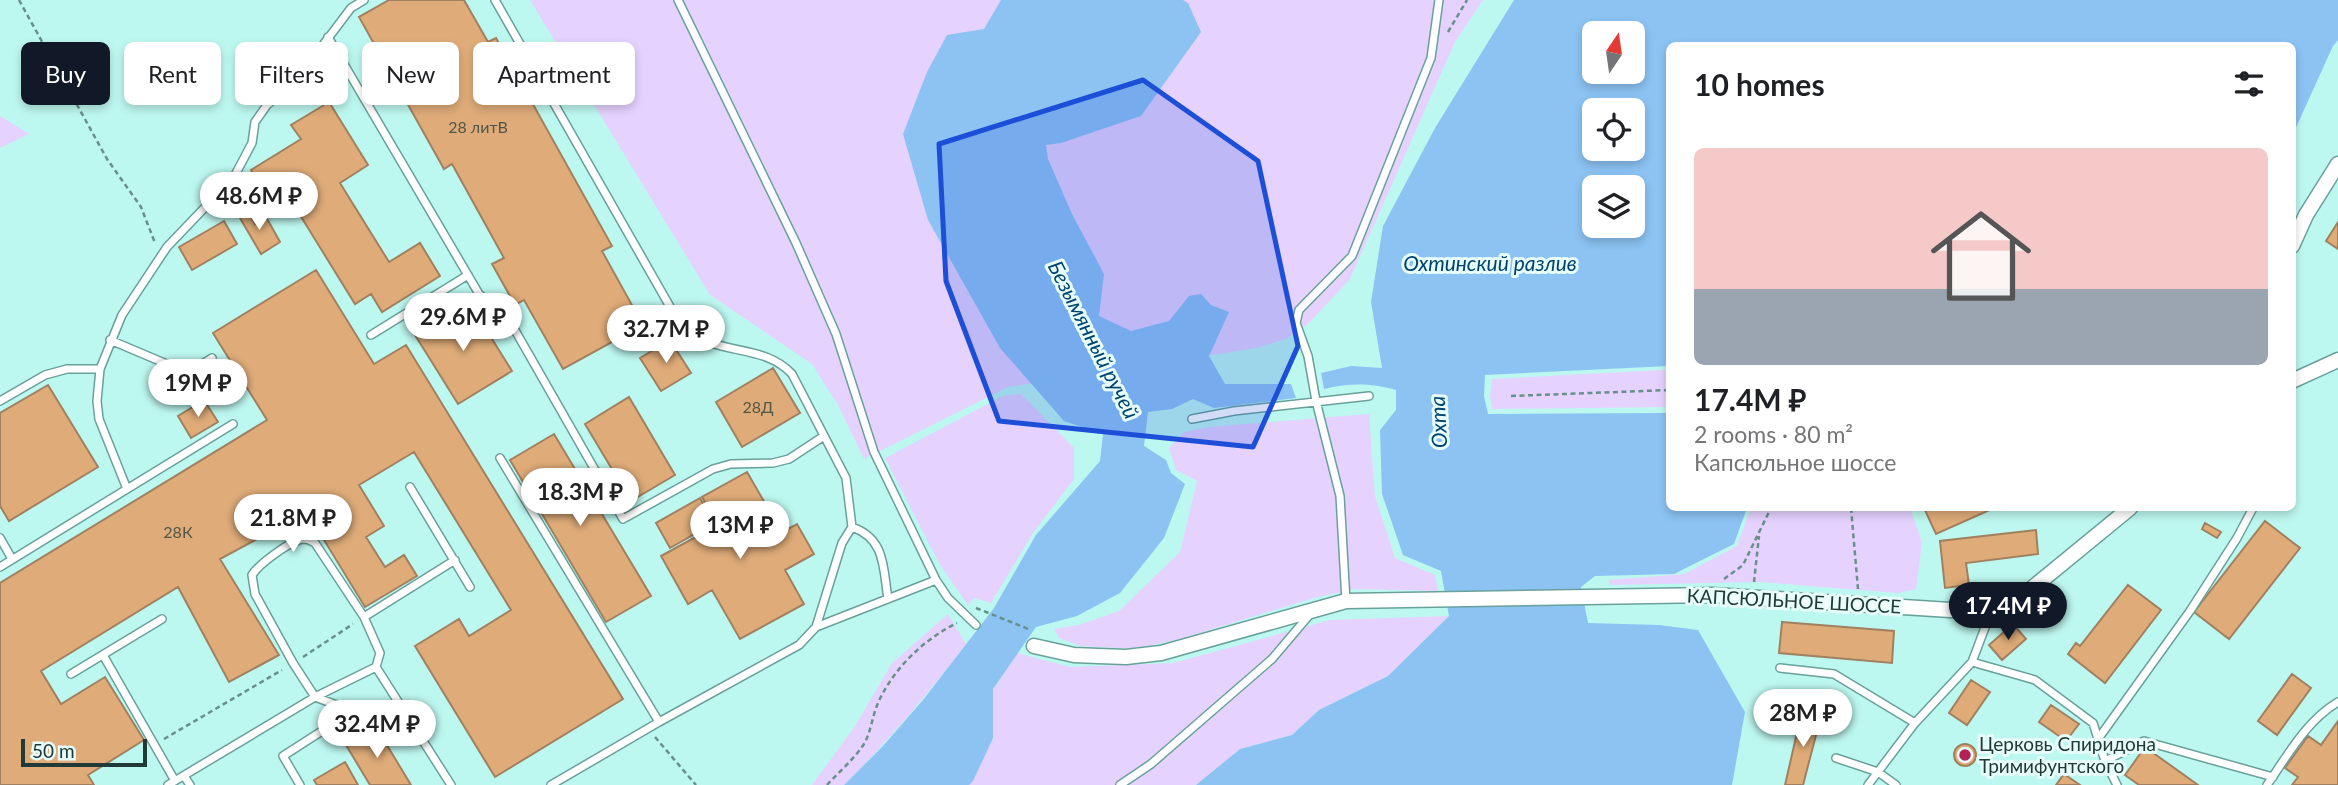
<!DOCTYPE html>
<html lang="en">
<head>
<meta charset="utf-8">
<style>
  :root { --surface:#fff; --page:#f2f2f2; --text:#202124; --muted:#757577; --line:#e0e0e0; --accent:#111827 }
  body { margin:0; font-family:Lato,sans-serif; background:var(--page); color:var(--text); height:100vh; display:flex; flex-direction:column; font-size:26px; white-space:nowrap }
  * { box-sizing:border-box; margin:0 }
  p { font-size:23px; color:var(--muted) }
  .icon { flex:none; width:38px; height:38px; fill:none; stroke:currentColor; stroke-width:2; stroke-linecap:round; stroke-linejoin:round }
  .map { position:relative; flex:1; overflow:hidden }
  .sheet { position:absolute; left:1666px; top:42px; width:630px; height:469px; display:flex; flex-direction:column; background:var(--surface); border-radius:10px; box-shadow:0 4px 10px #0003 }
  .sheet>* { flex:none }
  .banner { position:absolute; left:21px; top:42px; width:665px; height:63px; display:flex; gap:14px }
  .needle { width:46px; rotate:13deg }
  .tools { position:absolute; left:1582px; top:21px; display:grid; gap:14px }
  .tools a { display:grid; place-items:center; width:63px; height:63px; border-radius:10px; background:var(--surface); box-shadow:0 4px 10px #0003; font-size:35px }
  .scale { position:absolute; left:21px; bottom:18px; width:126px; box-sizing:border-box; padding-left:7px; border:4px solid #223a37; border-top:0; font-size:19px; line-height:24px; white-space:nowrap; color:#223a37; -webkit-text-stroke:5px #e7fdfa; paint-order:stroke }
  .price { position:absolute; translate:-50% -60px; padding:0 16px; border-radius:24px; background:#fff; color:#222; font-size:23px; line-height:46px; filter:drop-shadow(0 2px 4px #0008) }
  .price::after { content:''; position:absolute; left:50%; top:42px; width:21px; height:16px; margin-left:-10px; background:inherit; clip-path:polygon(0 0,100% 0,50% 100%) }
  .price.current { background:var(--accent); color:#fff }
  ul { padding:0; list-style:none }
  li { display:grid; align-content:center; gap:14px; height:371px; padding:0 28px }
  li+li { border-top:2px solid var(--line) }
  li span { display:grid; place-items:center; height:217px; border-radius:10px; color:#555 }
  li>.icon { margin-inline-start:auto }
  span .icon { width:126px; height:126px; fill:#fffc; stroke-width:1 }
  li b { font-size:30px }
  h2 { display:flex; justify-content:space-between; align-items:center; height:84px; padding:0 28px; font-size:30px }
  .pill { padding:0 24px; border-radius:10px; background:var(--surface); box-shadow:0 4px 10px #0003; font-size:24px; line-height:63px }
  .pill.current { background:var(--accent); color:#fff }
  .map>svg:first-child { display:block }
  .green { fill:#e6d2ff }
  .water { fill:#8cc3f3; fill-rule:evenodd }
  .building { fill:#dfac79; stroke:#a18061; stroke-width:2 }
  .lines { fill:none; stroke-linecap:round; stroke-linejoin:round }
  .service-casing { stroke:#69a19a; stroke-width:10 }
  .minor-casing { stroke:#69a19a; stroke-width:17 }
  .path { stroke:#68908b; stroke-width:2.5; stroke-dasharray:5 3.5; stroke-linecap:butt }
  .service { stroke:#fff; stroke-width:7 }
  .minor { stroke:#fff; stroke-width:14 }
  .marked { fill:#1d4ed8; fill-opacity:0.2; stroke:#1d4ed8; stroke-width:5; stroke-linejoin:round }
  .poi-dot { fill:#b22256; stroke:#e7fdfa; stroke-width:2.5 }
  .labels { text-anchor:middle; stroke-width:6; stroke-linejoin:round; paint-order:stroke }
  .number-label { font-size:16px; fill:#515648 }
  .street-label { font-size:19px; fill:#223a37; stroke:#e7fdfa }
  .poi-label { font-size:19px; fill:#223a37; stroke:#e7fdfa; text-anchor:start }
  .water-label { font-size:21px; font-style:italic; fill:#00436f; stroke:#e7fdfa }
</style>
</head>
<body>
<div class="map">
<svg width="2338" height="785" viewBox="0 0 2338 785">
  <rect width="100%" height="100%" fill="#bdf8f0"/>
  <path class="green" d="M530,0H1483L1455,42L1350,279L1310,322L1286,339L1256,348L1008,387L864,459L838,405L812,364L710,295Z
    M0,116L29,134L0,148Z
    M1660,370L1669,371V407L1492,409L1490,396L1492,379Z
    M1021,394L1074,448V479L1033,533L991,603L974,598L968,605L940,565L885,458L1003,396Z
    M1369,414L1375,496L1395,558L1435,575L1438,591L1355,589L1314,598L1180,639L1134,649L1080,646L1059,638L1054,629L1079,625L1119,611L1180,552L1197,481L1176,470L1169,448L1184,432L1209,427Z
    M1751,508H1910L1922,542L1916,589L1898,593L1760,582L1609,585V580L1684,574L1737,546Z
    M948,614L966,644C928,694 888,741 844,785H812L855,726L892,663Z
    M1449,616L1388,676L1319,710L1292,735L1240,749L1196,785H969L993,738V690L1017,653L1070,667L1173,663L1330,620Z"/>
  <path class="water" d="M1001,0H1183L1188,3L1201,32L1141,116L1061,143L1046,145L1048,159L1072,214L1104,274L1099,316L1131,331L1169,321L1189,296L1201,294L1211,305L1229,312L1209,356L1225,384H1291L1296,398L1214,408L1193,399L1172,409L1148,412L1144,446L1166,460L1171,473L1185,484L1164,538L1120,593L1077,616L1036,627L993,689V738L973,781L969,785H844L883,746L923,700L994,608L1036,535L1100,461L1103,434L1064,421L1000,348L928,220L903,134L927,72L947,35L984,29Z
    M1514,0H2338V40L2333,46L2293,134L2292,46H1670L1669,366L1485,375L1484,396L1488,414L1669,413L1670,508H1747L1734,544L1674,574L1595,576L1581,587L1588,623L1659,625L1698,630L1745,712L1732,785H1196L1240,749L1292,735L1319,710L1388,676L1449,616L1441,571L1403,555L1382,494L1380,430L1396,410V390C1369,383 1351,383 1324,389L1321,373L1351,366L1382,368L1371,302L1383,226L1435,128ZM1594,33H1633V72H1594ZM1594,110H1633V149H1594ZM1594,187H1633V226H1594Z"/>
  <path class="building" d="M389,0H464L488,42L496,38L612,246L602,251L643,325L563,369L524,300L515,305L492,264L504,258L452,164L444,169L359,17Z
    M329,102L368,165L340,183L389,262L420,243L440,276L382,312L371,294L355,304L295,207L280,217L251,170L301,139L291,125Z
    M246,208L255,224L266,217L280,242L261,254L237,213Z
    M224,221L237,244L192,270L179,247Z
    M2338,222V249L2326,241Z
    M316,270L374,364L406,345L623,699L495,777L415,646L459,619L469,636L511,610L414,452L359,485L384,526L366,537L385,567L404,555L417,576L365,607L307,512L220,559L279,655L229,682L178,587L41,671L61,704L105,677L144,740L88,775L94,785H0V583L267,420L213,333Z
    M469,302L512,371L458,404L415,335Z
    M670,340L691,373L661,391L640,358Z
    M773,368L800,413L742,447L716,402Z
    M48,385L98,467L9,521L0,506V413Z
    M629,397L675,475L631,501L585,424Z
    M204,400L218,422L191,438L178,416Z
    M554,434L651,596L606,622L510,460Z
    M747,472L766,505L742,519L757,546L797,524L814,554L785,570L804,604L740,639L712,590L688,604L661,556L718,525L702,497Z
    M700,498L714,523L670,548L656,523Z
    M1924,508H1994L1936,534Z
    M2265,521L2300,548L2229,639L2194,612Z
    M2205,523L2221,532L2217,538L2202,529Z
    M2036,530L2038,554L1966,563L1969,585L1945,588L1940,541Z
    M2128,585L2161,610L2105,683L2068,654L2076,643L2080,646Z
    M1782,622L1894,631L1892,663L1779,653Z
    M2013,624L2026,639L2002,660L1989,645Z
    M2292,674L2311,688L2277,735L2258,721Z
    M1971,680L1990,692L1967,725L1949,713Z
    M2051,705L2079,724L2066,741L2039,722Z
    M1802,711L1821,716L1803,785H1785Z
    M2338,721V785H2292L2298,777L2285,768L2308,736L2321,745Z
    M376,727L411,785H370L346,745Z
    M1954 755a11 11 0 1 1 22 0a11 11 0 1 1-22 0Z
    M2145,747L2198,785H2139L2125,775Z
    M345,762L358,785H317L314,780Z
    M2064,774L2080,785H2056Z"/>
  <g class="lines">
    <defs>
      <path id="service" d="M495,0L673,312C682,324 691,335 706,341C735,353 769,349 792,374L846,478L852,527C886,539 883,568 888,599
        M678,0L796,243L836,334L874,452L936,580L948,598L976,625
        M328,37L479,294L508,318L623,519L713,469L731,464L773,463L789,459L824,436
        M371,335L468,275
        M110,340L188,373L212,358
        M0,401L45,375L67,369H100
        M1192,419L1234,411L1369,396
        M500,458L659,722
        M410,487L470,587
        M127,489L233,424
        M0,538L12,559
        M0,567L127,489L99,419L97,401L100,369L122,315L167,247L234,177L252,143L255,122L267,105L298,78L351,8L364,0
        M1346,601L1340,496L1316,401L1308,356L1296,323L1299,310L1352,256L1431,58L1439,0
        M364,617L455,560
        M816,627L936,580
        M103,655L175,781
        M1972,662L2035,680L2093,723L2105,761L2117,785
        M1780,668L1834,674L1915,723
        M71,674L162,619
        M2098,739L2190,611L2237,538L2253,508
        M1836,758L1878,772L1896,785
        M2105,761L2144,741L2273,777
        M184,776L190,785
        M168,785L315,697L376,667L451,785
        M300,785L283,756L353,711L315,697L293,663L255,594L252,575C259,564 291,540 304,539C309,539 311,541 315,543L364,617L380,653L376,667
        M551,785L659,722L799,645L816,627L842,543L852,527
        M1120,785L1151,764L1272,659L1311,613
        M1868,785L1915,723L1972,662L1992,609
        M2267,785C2288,755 2306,721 2338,702"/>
      <path id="minor" d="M2292,246L2306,215L2338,164
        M2292,381L2338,360
        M1034,646L1074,655L1098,656L1126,657L1161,653L1346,601L1713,595L1966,611C1989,610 2005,606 2025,594L2130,508"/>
    </defs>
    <use href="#service" class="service-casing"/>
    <use href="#minor" class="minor-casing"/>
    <path class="path" d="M19,0L107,159L141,207L155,243
      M1448,32L1467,0
      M1511,396L1670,390
      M1851,508L1858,589
      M1724,579L1743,565L1771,508
      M1754,582L1759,536
      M976,608L1031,630
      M303,657L353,624
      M655,737L696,785
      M164,739L282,670
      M827,785C839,772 854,759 864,744C871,732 872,717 878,703C893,669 924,639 957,623"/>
    <use href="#service" class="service"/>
    <use href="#minor" class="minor"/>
  </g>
  <path class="marked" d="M1143,80L1258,161L1298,346L1253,447L999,421L946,281L939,144Z"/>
  <circle class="poi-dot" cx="1965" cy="755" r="7"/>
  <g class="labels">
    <g class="number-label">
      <text x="478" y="133">28 литВ</text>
      <text x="758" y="413">28Д</text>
      <text x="178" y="538">28К</text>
    </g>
    <g class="street-label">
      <text transform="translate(1794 601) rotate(3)" y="7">КАПСЮЛЬНОЕ ШОССЕ</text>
    </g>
    <g class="poi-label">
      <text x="1979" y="751">Церковь Спиридона<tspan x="1979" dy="22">Тримифунтского</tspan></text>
    </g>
    <g class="water-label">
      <text x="1490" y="271">Охтинский разлив</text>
      <text transform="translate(1093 340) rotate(63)" y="7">Безымянный ручей</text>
      <text transform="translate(1439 422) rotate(-93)" y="7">Охта</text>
    </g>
  </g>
</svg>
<div class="tools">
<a><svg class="needle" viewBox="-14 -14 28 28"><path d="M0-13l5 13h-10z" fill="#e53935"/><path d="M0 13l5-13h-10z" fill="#757577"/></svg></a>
<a><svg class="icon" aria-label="locate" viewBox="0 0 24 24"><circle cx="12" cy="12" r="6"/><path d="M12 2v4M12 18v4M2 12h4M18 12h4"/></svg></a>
<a><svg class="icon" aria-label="layers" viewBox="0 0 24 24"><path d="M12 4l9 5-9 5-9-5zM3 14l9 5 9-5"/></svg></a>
</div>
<div class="scale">50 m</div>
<b class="price" style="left:259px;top:232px">48.6M ₽</b>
<b class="price" style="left:463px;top:353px">29.6M ₽</b>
<b class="price" style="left:666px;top:365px">32.7M ₽</b>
<b class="price" style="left:198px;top:419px">19M ₽</b>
<b class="price" style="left:580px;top:528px">18.3M ₽</b>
<b class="price" style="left:293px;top:554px">21.8M ₽</b>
<b class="price" style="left:740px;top:561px">13M ₽</b>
<b class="price current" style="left:2008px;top:642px">17.4M ₽</b>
<b class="price" style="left:1803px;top:749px">28M ₽</b>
<b class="price" style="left:377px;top:760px">32.4M ₽</b>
<div class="banner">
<a class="pill current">Buy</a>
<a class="pill">Rent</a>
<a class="pill">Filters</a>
<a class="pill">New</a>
<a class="pill">Apartment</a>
</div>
<section class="sheet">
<h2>10 homes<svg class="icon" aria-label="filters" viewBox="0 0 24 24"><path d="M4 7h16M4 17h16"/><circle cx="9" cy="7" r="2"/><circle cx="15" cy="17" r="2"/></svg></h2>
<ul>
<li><span style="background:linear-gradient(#f6c9c9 65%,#9aa5b1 0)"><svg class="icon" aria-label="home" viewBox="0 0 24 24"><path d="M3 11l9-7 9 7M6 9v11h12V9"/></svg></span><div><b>17.4M ₽</b><p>2 rooms · 80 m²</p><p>Капсюльное шоссе</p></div></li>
</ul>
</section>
</div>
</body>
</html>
